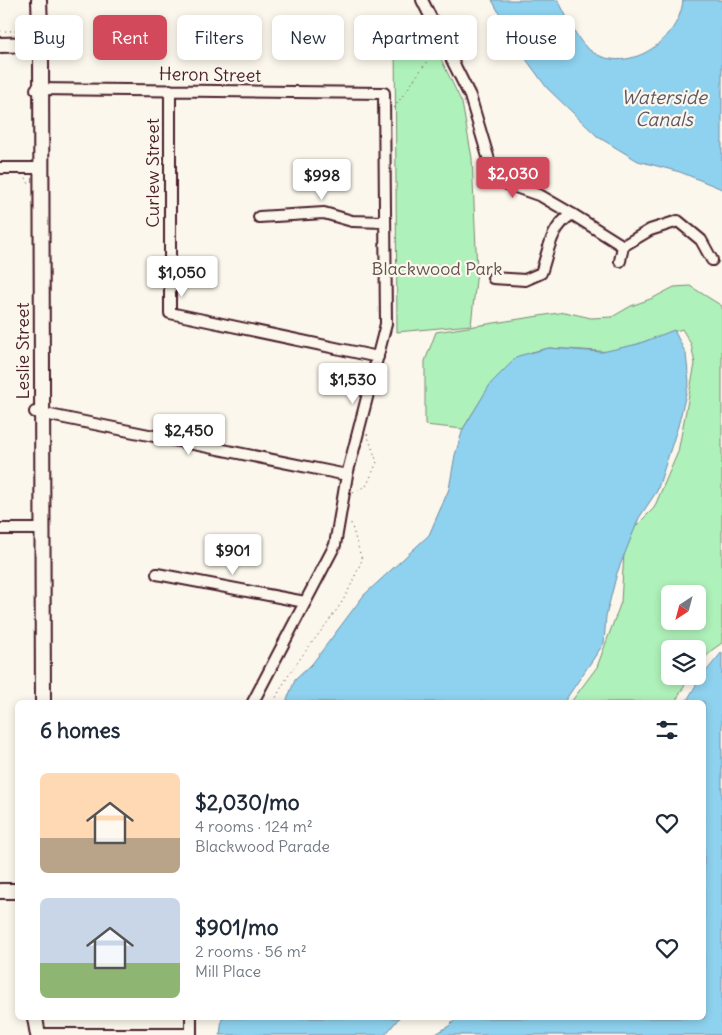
<!DOCTYPE html>
<html lang="en">
<head>
<meta charset="utf-8">
<style>
  :root { --surface:#fff; --page:#f2f2f3; --text:#1f2937; --muted:#747a83; --accent:#d1495b }
  body { margin:0; font-family:Delius,sans-serif; background:var(--page); color:var(--text); height:100vh; display:flex; flex-direction:column; font-size:19px; white-space:nowrap }
  * { box-sizing:border-box; margin:0 }
  p { font-size:16px; color:var(--muted) }
  .icon { flex:none; width:28px; height:28px; fill:none; stroke:currentColor; stroke-width:2; stroke-linecap:round; stroke-linejoin:round }
  .map { position:relative; flex:1; overflow:hidden }
  .details { position:absolute; left:15px; top:700px; width:691px; height:320px; display:flex; flex-direction:column; background:var(--surface); border-radius:8px; box-shadow:0 2px 8px #0003 }
  .details>* { flex:none }
  .hud { position:absolute; left:15px; top:15px; width:692px; height:45px; display:flex; gap:10px }
  .needle { width:32px; rotate:216deg }
  .buttons { position:absolute; left:661px; top:585px; display:grid; gap:10px }
  .buttons a { display:grid; place-items:center; width:45px; height:45px; border-radius:8px; background:var(--surface); box-shadow:0 2px 8px #0003; font-size:25px }
  .price { position:absolute; translate:-50% -42px; padding:0 11px; border-radius:5px; background:#fff; color:#222; font-size:16px; line-height:32px; filter:drop-shadow(0 1px 2px #0008) }
  .price::after { content:''; position:absolute; left:50%; top:30px; width:15px; height:11px; margin-left:-8px; background:inherit; clip-path:polygon(0 0,100% 0,50% 100%) }
  .price.current { background:var(--accent); color:#fff }
  ul { padding:0; list-style:none }
  li { display:flex; align-items:center; gap:15px; height:125px; padding:0 25px }
  li span { display:grid; place-items:center; flex:none; width:140px; height:100px; border-radius:8px; color:#555 }
  li>.icon { margin-inline-start:auto }
  span .icon { width:60px; height:60px; fill:#fffc; stroke-width:1 }
  li b { font-size:21px }
  h2 { display:flex; justify-content:space-between; align-items:center; height:60px; padding:0 25px; font-size:21px }
  .chip { padding:0 18px; border-radius:8px; background:var(--surface); box-shadow:0 2px 8px #0003; font-size:18px; line-height:45px }
  .chip.current { background:var(--accent); color:#fff }
  .map>svg:first-child { display:block }
  .green { fill:#aff1ba; stroke:#7c8872; fill-rule:evenodd }
  .water { fill:#8ed2ef; stroke:#738aa1 }
  .lines { fill:none; stroke-linecap:round; stroke-linejoin:round }
  .street-casing { stroke:#4a1f2b; stroke-width:14 }
  .secondary-casing { stroke:#4a1f2b; stroke-width:18 }
  .path { stroke:#4a1f2b; stroke-width:1; stroke-dasharray:1 4; stroke-linecap:butt }
  .street { stroke:#fbf7ec; stroke-width:10 }
  .secondary { stroke:#fbf7ec; stroke-width:14 }
  .labels { text-anchor:middle; stroke-width:4.5; stroke-linejoin:round; paint-order:stroke }
  .street-label { font-size:18px; fill:#4a1f2b; stroke:#fbf7ec }
  .park-label { font-size:18px; fill:#63544f; stroke:#fbf7ec }
  .water-label { font-size:19px; font-style:italic; fill:#5e5566; stroke:#fbf7ec }
</style>
</head>
<body>
<div class="map">
<svg width="722" height="1035" viewBox="0 0 722 1035">
  <rect width="100%" height="100%" fill="#fbf7ec"/>
  <filter id="ink" filterUnits="userSpaceOnUse"><feTurbulence type="fractalNoise" baseFrequency=".02" numOctaves="2"/><feDisplacementMap in="SourceGraphic" scale="10" xChannelSelector="R" yChannelSelector="G"/><feConvolveMatrix kernelMatrix="1 2 1 2 8 2 1 2 1" color-interpolation-filters="sRGB"/></filter>
  <g filter="url(#ink)">
    <path class="green" d="M395,36H430L462,103L472,158L477,271L471,325L397,332Z
      M690,286L722,306V643L712,650L698,666V649H670V676H690L675,702H571L597,667L621,602L625,537L654,508L678,452L695,364L691,344L682,329L614,352L549,348L528,353L486,392L463,429L425,425V361L436,332L565,312L591,318L612,317L631,306L653,298L674,287ZM670,594H698V621H670Z"/>
    <path class="water" d="M492,0H558C565,13 574,33 583,44C619,82 679,44 683,0H722V189L680,172L638,161L598,137L547,88L520,51Z
      M674,330L686,354L689,382L678,426L657,491L639,518L617,573L606,616L604,643L564,702H286L295,680L312,664L364,595L429,535L449,489L455,455L463,429L491,383L518,356L549,348L602,352L638,344Z
      M722,652V1035H434L449,1026L457,1018H704V702H686L699,680Z
      M222,1018H399L385,1035H220Z"/>
    <g class="lines">
      <defs>
        <path id="street" d="M422,0L470,96L489,160L498,177L507,184L541,196L572,214L623,246L650,230L678,221L701,240L712,260
          M36,89L384,93L386,324L347,475L335,545L253,702
          M170,90V313L378,357
          M0,168H42
          M259,217L324,213L352,221L384,222
          M620,261L623,246
          M493,278L525,280L541,273C549,250 550,228 572,214
          M35,412L347,475
          M0,529H43
          M157,574L305,602
          M38,1034H191V1018"/>
        <path id="secondary" d="M39,0L41,54L43,702
          M0,45L40,44
          M0,891H18
          M35,1018L38,1035"/>
      </defs>
      <use href="#street" class="street-casing"/>
      <use href="#secondary" class="secondary-casing"/>
      <path class="path" d="M0,31C12,31 21,32 28,22
        M430,37L428,44L430,50
        M394,108L428,60L433,43
        M26,178L30,186
        M353,493L367,485L377,462L367,434
        M274,702C292,663 319,637 342,602C350,589 356,573 362,560L350,520"/>
      <use href="#street" class="street"/>
      <use href="#secondary" class="secondary"/>
    </g>
  </g>
  <g class="labels">
    <g class="street-label">
      <text transform="translate(210 75) rotate(1)" y="6">Heron Street</text>
      <text transform="translate(153 173) rotate(-90)" y="6">Curlew Street</text>
      <text transform="translate(23 351) rotate(-90)" y="6">Leslie Street</text>
    </g>
    <g class="park-label">
      <text x="437" y="275">Blackwood Park</text>
    </g>
    <g class="water-label">
      <text x="664" y="104">Waterside<tspan x="664" dy="22">Canals</tspan></text>
    </g>
  </g>
</svg>
<div class="buttons">
<a><svg class="needle" viewBox="-14 -14 28 28"><path d="M0-13l5 13h-10z" fill="#e53935"/><path d="M0 13l5-13h-10z" fill="#747a83"/></svg></a>
<a><svg class="icon" aria-label="layers" viewBox="0 0 24 24"><path d="M12 4l9 5-9 5-9-5zM3 14l9 5 9-5"/></svg></a>
</div>
<b class="price current" style="left:513px;top:199px">$2,030</b>
<b class="price" style="left:322px;top:201px">$998</b>
<b class="price" style="left:182px;top:298px">$1,050</b>
<b class="price" style="left:353px;top:405px">$1,530</b>
<b class="price" style="left:189px;top:456px">$2,450</b>
<b class="price" style="left:233px;top:576px">$901</b>
<div class="hud">
<a class="chip">Buy</a>
<a class="chip current">Rent</a>
<a class="chip">Filters</a>
<a class="chip">New</a>
<a class="chip">Apartment</a>
<a class="chip">House</a>
</div>
<section class="details">
<h2>6 homes<svg class="icon" aria-label="filters" viewBox="0 0 24 24"><path d="M4 7h16M4 17h16"/><circle cx="9" cy="7" r="2"/><circle cx="15" cy="17" r="2"/></svg></h2>
<ul>
<li><span style="background:linear-gradient(#ffd9b3 65%,#b9a48a 0)"><svg class="icon" aria-label="home" viewBox="0 0 24 24"><path d="M3 11l9-7 9 7M6 9v11h12V9"/></svg></span><div><b>$2,030/mo</b><p>4 rooms · 124 m²</p><p>Blackwood Parade</p></div><svg class="icon" aria-label="heart" viewBox="0 0 24 24"><path d="M12 20l-8-8c-3-5 5-10 8-4 3-6 11-1 8 4z"/></svg></li>
<li><span style="background:linear-gradient(#c9d6e8 65%,#8fb573 0)"><svg class="icon" aria-label="home" viewBox="0 0 24 24"><path d="M3 11l9-7 9 7M6 9v11h12V9"/></svg></span><div><b>$901/mo</b><p>2 rooms · 56 m²</p><p>Mill Place</p></div><svg class="icon" aria-label="heart" viewBox="0 0 24 24"><path d="M12 20l-8-8c-3-5 5-10 8-4 3-6 11-1 8 4z"/></svg></li>
</ul>
</section>
</div>
</body>
</html>
